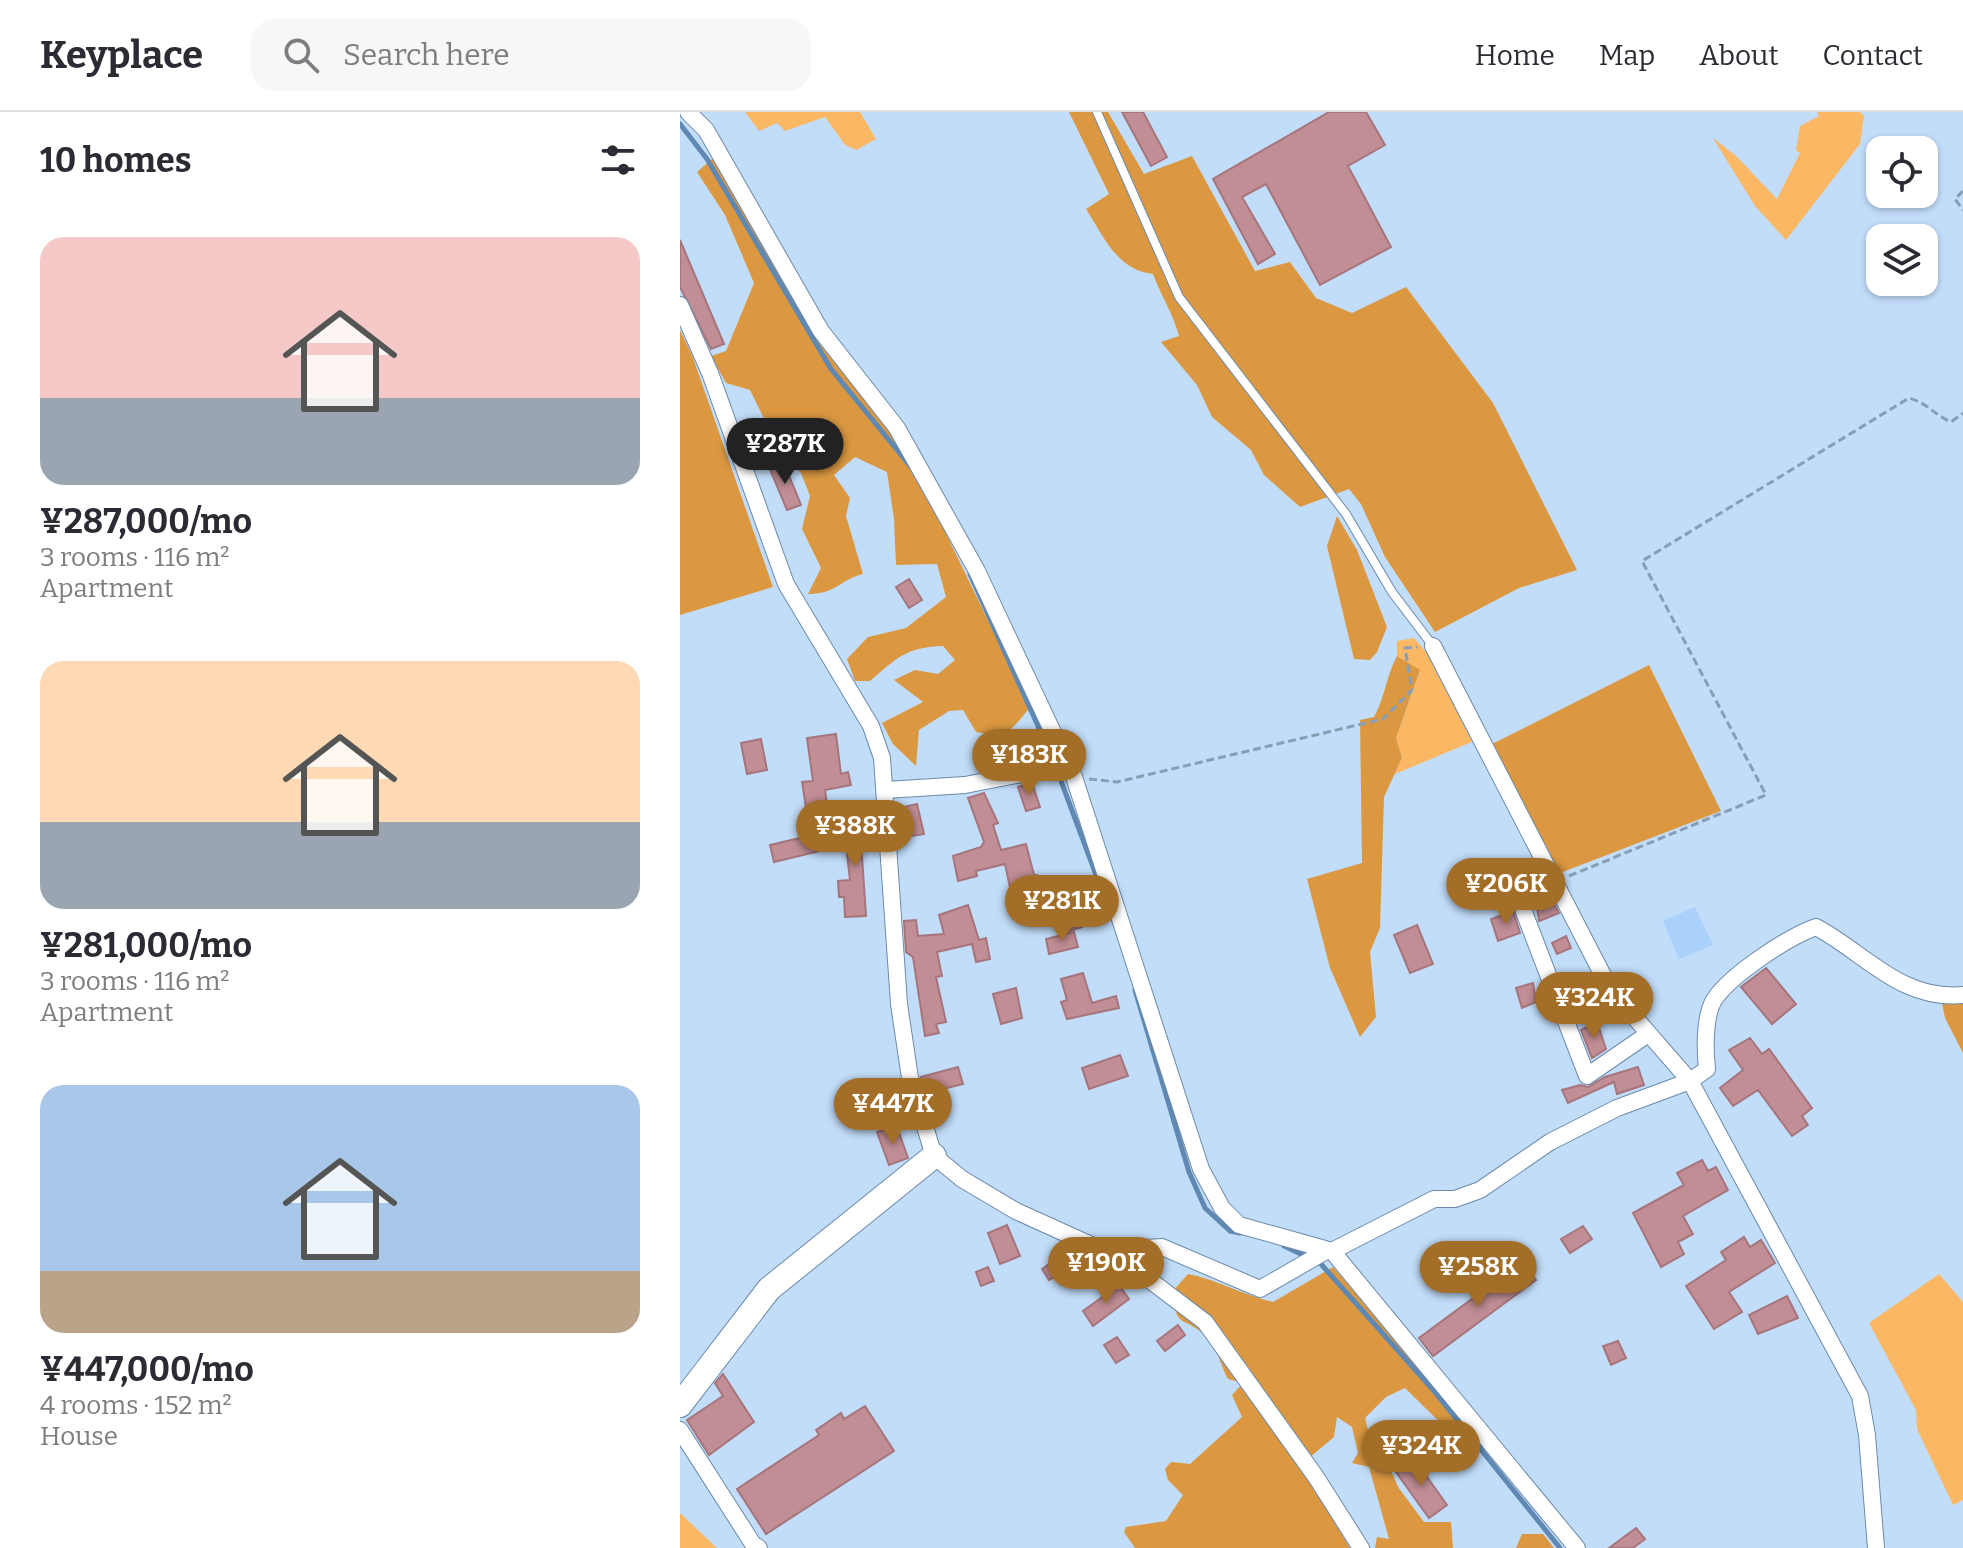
<!DOCTYPE html>
<html lang="en">
<head>
<meta charset="utf-8">
<style>
  :root { --surface:#fff; --page:#f7f7f7; --text:#2b2b33; --muted:#7c7c81; --line:#e1e1e2; --accent:#a36e27 }
  body { margin:0; font-family:Bitter,serif; background:var(--page); color:var(--text); height:100vh; display:flex; flex-direction:column; font-size:30px; white-space:nowrap }
  * { box-sizing:border-box; margin:0 }
  p { font-size:26px; color:var(--muted) }
  .icon { flex:none; width:44px; height:44px; fill:none; stroke:currentColor; stroke-width:2; stroke-linecap:round; stroke-linejoin:round }
  .map { position:relative; flex:1; overflow:hidden }
  .sheet { display:flex; flex-direction:column; background:var(--surface); width:680px }
  .sheet>* { flex:none }
  .fabs { position:absolute; left:1186px; top:24px; display:grid; gap:16px }
  .fabs a { display:grid; place-items:center; width:72px; height:72px; border-radius:16px; background:var(--surface); box-shadow:0 2px 6px #0004; font-size:40px }
  .price { position:absolute; translate:-50% -68px; padding:0 18px; border-radius:28px; background:var(--accent); color:#fff; font-size:26px; line-height:52px; filter:drop-shadow(0 2px 4px #0008) }
  .price::after { content:''; position:absolute; left:50%; top:48px; width:24px; height:18px; margin-left:-12px; background:inherit; clip-path:polygon(0 0,100% 0,50% 100%) }
  .price.on { background:#222; color:#fff }
  ul { padding:0; list-style:none }
  li { display:grid; align-content:center; gap:16px; height:424px; padding:0 40px }
  li span { display:grid; place-items:center; height:248px; border-radius:24px; color:#555 }
  li>.icon { margin-inline-start:auto }
  span .icon { width:144px; height:144px; fill:#fffc; stroke-width:1 }
  li b { font-size:34px }
  h2 { display:flex; justify-content:space-between; align-items:center; height:96px; padding:0 40px; font-size:34px }
  header { display:flex; align-items:center; gap:48px; box-sizing:border-box; height:112px; padding:0 40px; background:var(--surface); border-bottom:2px solid var(--line) }
  header strong { font-size:38px }
  nav { display:flex; gap:44px; margin-inline-start:auto; font-size:28px }
  .search { width:560px; height:72px; background:var(--page); display:flex; align-items:center; gap:20px; box-sizing:border-box; padding:0 28px; border-radius:24px; color:var(--muted); font-size:30px }
  main { display:flex; flex:1; min-height:0 }
  .map>svg:first-child { display:block }
  .built { fill:#aad1fb }
  .green { fill:#fab764 }
  .forest { fill:#db9841 }
  .lines { fill:none; stroke-linecap:round; stroke-linejoin:round }
  .stream { stroke:#5f88b2; stroke-width:5 }
  .building { fill:#c08e94; stroke:#a6757c; stroke-width:2 }
  .lane-casing { stroke:#6b8aab; stroke-width:10 }
  .street-casing { stroke:#6b8aab; stroke-width:18 }
  .secondary-casing { stroke:#6b8aab; stroke-width:26 }
  .path { stroke:#879eb5; stroke-width:3; stroke-dasharray:8 4; stroke-linecap:butt }
  .lane { stroke:#fff; stroke-width:8 }
  .street { stroke:#fff; stroke-width:16 }
  .secondary { stroke:#fff; stroke-width:24 }
</style>
</head>
<body>
<header>
<strong>Keyplace</strong>
<div class="search"><svg class="icon" aria-label="search" viewBox="0 0 24 24"><circle cx="10" cy="10" r="6"/><path d="M15 15l6 6"/></svg>Search here</div>
<nav><a>Home</a><a>Map</a><a>About</a><a>Contact</a></nav>
</header>
<main>
<section class="sheet">
<h2>10 homes<svg class="icon" aria-label="filters" viewBox="0 0 24 24"><path d="M4 7h16M4 17h16"/><circle cx="9" cy="7" r="2"/><circle cx="15" cy="17" r="2"/></svg></h2>
<ul>
<li><span style="background:linear-gradient(#f6c9c9 65%,#9aa5b1 0)"><svg class="icon" aria-label="home" viewBox="0 0 24 24"><path d="M3 11l9-7 9 7M6 9v11h12V9"/></svg></span><div><b>¥287,000/mo</b><p>3 rooms · 116 m²</p><p>Apartment</p></div></li>
<li><span style="background:linear-gradient(#ffd9b3 65%,#9aa5b1 0)"><svg class="icon" aria-label="home" viewBox="0 0 24 24"><path d="M3 11l9-7 9 7M6 9v11h12V9"/></svg></span><div><b>¥281,000/mo</b><p>3 rooms · 116 m²</p><p>Apartment</p></div></li>
<li><span style="background:linear-gradient(#a9c7e8 75%,#b9a48a 0)"><svg class="icon" aria-label="home" viewBox="0 0 24 24"><path d="M3 11l9-7 9 7M6 9v11h12V9"/></svg></span><div><b>¥447,000/mo</b><p>4 rooms · 152 m²</p><p>House</p></div></li>
</ul>
</section>
<div class="map">
<svg width="1283" height="1436" viewBox="0 0 1283 1436">
  <rect width="100%" height="100%" fill="#c2ddf9"/>
  <path class="built" d="M1015,795L1033,833L999,847L983,809Z"/>
  <path class="green" d="M65,0H180L196,27L176,38L165,33L145,5L105,19L97,11L79,19Z
    M1137,0H1180L1184,4L1180,32L1106,128L1075,94L1033,26L1056,44L1097,87L1120,41L1116,38L1120,14L1139,4Z
    M734,526L753,548L794,629L715,662L722,646L716,626L740,559L717,544V529Z
    M1259,1162L1283,1190V1388L1273,1393L1237,1317L1236,1298L1189,1211Z
    M0,1401L37,1436H0Z"/>
  <path class="forest" d="M389,0H428L464,62L512,44L575,159L610,150L636,186L672,201L726,175L813,291L897,458L839,476L755,520L705,445L681,392L669,377L620,395L584,363L571,338L532,305L517,273L481,230L499,224C493,201 481,184 473,162C437,158 424,125 406,97L429,82Z
    M33,46L141,233L213,322L255,399L350,595C330,620 328,626 296,620L283,598L269,599L239,618L236,654L213,632L202,611L243,590L214,568L235,558L258,562L275,548L263,534C226,535 217,546 190,569H175L167,547L188,525L226,516L266,485L257,452L216,453L214,407L207,360L175,345L154,363L170,386L166,404L183,462C157,469 159,481 128,482L141,456L122,417L130,384L121,361L99,337L70,278L46,271L31,244L46,239L74,171L45,103L17,60Z
    M0,218L12,243L93,475L0,503Z
    M657,404L677,438L707,515L697,540L690,548L674,547L647,434Z
    M717,544L740,558L716,626L722,646L704,685L700,816L690,840L696,905L680,925L650,856L627,767L682,751L680,608L694,605C705,585 706,565 717,544Z
    M969,553L1041,699L875,763L812,632Z
    M1262,891L1283,892V941L1265,906Z
    M653,1155L750,1267L796,1334L789,1339L725,1276L706,1285L685,1306L690,1326L705,1344L718,1375L744,1410H771L773,1436H695L697,1425L709,1427L689,1355L672,1351L678,1341L672,1315L657,1305L654,1325L629,1346L638,1382L670,1436H455L444,1420L446,1415L486,1409L503,1383L488,1368L485,1357L491,1350L510,1352L562,1305L552,1283L563,1271L548,1267C540,1253 537,1232 524,1222C499,1202 498,1218 492,1180L508,1162C538,1168 563,1183 593,1190Z
    M842,1422H863L874,1436H836Z"/>
  <g class="lines">
    <path class="stream" d="M0,12L27,47L151,257L231,355
      M290,462L371,643
      M381,669L424,784
      M455,878L509,1060L525,1096L550,1119L560,1121
      M604,1134L625,1144
      M640,1151L754,1279L880,1436"/>
  </g>
  <path class="building" d="M442,0H463L487,45L471,54Z
    M649,0H686L705,33L668,54L711,135L640,173L586,72L562,85L595,142L578,152L533,67Z
    M0,128L44,232L31,237L0,175Z
    M103,349L121,393L107,398L89,355Z
    M229,467L242,488L229,496L216,475Z
    M156,622L161,662L168,660L171,673L145,678L148,699L127,702L122,670L133,669L127,626Z
    M81,627L87,658L67,662L61,631Z
    M352,671L360,695L346,699L338,675Z
    M304,681L318,711L313,713L321,738L346,732L354,763H357L360,778L364,777L367,798L344,802L343,798L335,799L325,752L296,759L297,764L278,769L273,744L301,735L304,730L288,686Z
    M237,692L244,722L225,725L219,696Z
    M188,706L190,728L181,729L186,804L165,805L164,785H159L158,769L170,768L163,708Z
    M135,714L140,739L94,750L90,733L124,725L122,717Z
    M869,784L879,801L859,809L856,788Z
    M394,789L402,815L383,821L375,795Z
    M288,793L299,828L306,826L310,847L296,850L292,832L257,840L262,864L256,865L266,910L256,912L259,921L245,924L233,845L226,840L224,809L236,808L238,824L264,822L259,803Z
    M833,799L840,821L818,829L811,807Z
    M737,813L753,852L730,861L714,823Z
    M394,820L398,835L369,842L366,827Z
    M886,824L891,836L877,842L872,831Z
    M1086,856L1116,892L1092,912L1061,875Z
    M403,861L412,891L436,884L439,896L387,907L381,890L387,888L381,867Z
    M853,871L856,890L842,896L836,876Z
    M336,876L342,906L321,912L313,882Z
    M917,910L926,937L912,946L901,918Z
    M1070,926L1082,942L1089,937L1132,996L1122,1004L1128,1013L1112,1024L1078,978L1053,994L1040,976L1063,958L1049,938Z
    M440,943L448,964L409,977L402,956Z
    M278,955L283,972L246,981L241,965Z
    M958,955L964,973L937,982L934,970L888,991L882,978L900,973L908,975L925,965Z
    M208,1016L210,1021L218,1018L228,1046L209,1053L197,1020Z
    M1022,1048L1028,1059L1036,1055L1048,1078L1003,1104L1013,1122L998,1130L1004,1142L981,1155L953,1101L1004,1073L997,1061Z
    M327,1113L340,1144L320,1152L308,1121Z
    M903,1114L912,1127L890,1141L881,1127Z
    M1064,1125L1070,1135L1081,1128L1095,1151L1049,1180L1062,1200L1034,1217L1006,1174L1046,1148L1041,1140Z
    M837,1133L846,1145L833,1154L824,1142Z
    M372,1150L380,1161L369,1168L362,1157Z
    M842,1150L856,1168L753,1244L739,1226Z
    M308,1155L314,1169L301,1174L296,1160Z
    M439,1173L449,1187L413,1214L403,1199Z
    M1107,1184L1118,1206L1078,1222L1069,1203Z
    M498,1213L505,1223L485,1239L477,1229Z
    M437,1225L449,1243L436,1251L424,1233Z
    M938,1229L946,1246L931,1253L923,1234Z
    M43,1262L74,1310L29,1343L7,1308L43,1284L35,1271Z
    M185,1294L214,1339L86,1422L57,1377L139,1323L136,1318L161,1301L164,1307Z
    M723,1348L730,1357L737,1351L767,1393L749,1406L713,1356Z
    M956,1416L965,1427L953,1436H929Z"/>
  <g class="lines">
    <defs>
      <path id="lane" d="M417,0L499,185L666,402L712,480L753,534"/>
      <path id="street" d="M8,0L26,18L141,219L217,316L297,459L394,665L521,1057L542,1096L559,1113L652,1139L754,1087H775L800,1078L870,1030L937,996L1010,969L1027,957C1025,938 1024,905 1034,888C1050,863 1108,825 1136,815C1185,841 1221,889 1283,883
        M0,193L30,261L106,472L191,614L202,646L219,892L230,966L254,1044L282,1067L336,1099L442,1147L525,1210L636,1365L681,1436
        M753,534L930,877L1010,969L1180,1284L1187,1323L1196,1436
        M206,678L285,673L387,653
        M872,771L845,781L844,800L907,964L968,922
        M652,1139L897,1436
        M442,1147L467,1136L482,1135L580,1177L646,1139
        M0,1318L73,1432L79,1436"/>
      <path id="secondary" d="M0,1293L89,1177L254,1044"/>
    </defs>
    <use href="#lane" class="lane-casing"/>
    <use href="#street" class="street-casing"/>
    <use href="#secondary" class="secondary-casing"/>
    <path class="path" d="M1283,79L1275,87L1283,98
      M409,667L437,670L703,607L732,578L725,536L737,535
      M889,764L1086,683L962,449L1229,286C1249,292 1253,302 1271,310L1283,301"/>
    <use href="#lane" class="lane"/>
    <use href="#street" class="street"/>
    <use href="#secondary" class="secondary"/>
  </g>
</svg>
<div class="fabs">
<a><svg class="icon" aria-label="locate" viewBox="0 0 24 24"><circle cx="12" cy="12" r="6"/><path d="M12 2v4M12 18v4M2 12h4M18 12h4"/></svg></a>
<a><svg class="icon" aria-label="layers" viewBox="0 0 24 24"><path d="M12 4l9 5-9 5-9-5zM3 14l9 5 9-5"/></svg></a>
</div>
<b class="price on" style="left:105px;top:374px">¥287K</b>
<b class="price" style="left:349px;top:685px">¥183K</b>
<b class="price" style="left:175px;top:756px">¥388K</b>
<b class="price" style="left:826px;top:814px">¥206K</b>
<b class="price" style="left:382px;top:831px">¥281K</b>
<b class="price" style="left:914px;top:928px">¥324K</b>
<b class="price" style="left:213px;top:1034px">¥447K</b>
<b class="price" style="left:426px;top:1193px">¥190K</b>
<b class="price" style="left:798px;top:1197px">¥258K</b>
<b class="price" style="left:741px;top:1376px">¥324K</b>
</div>
</main>
</body>
</html>
